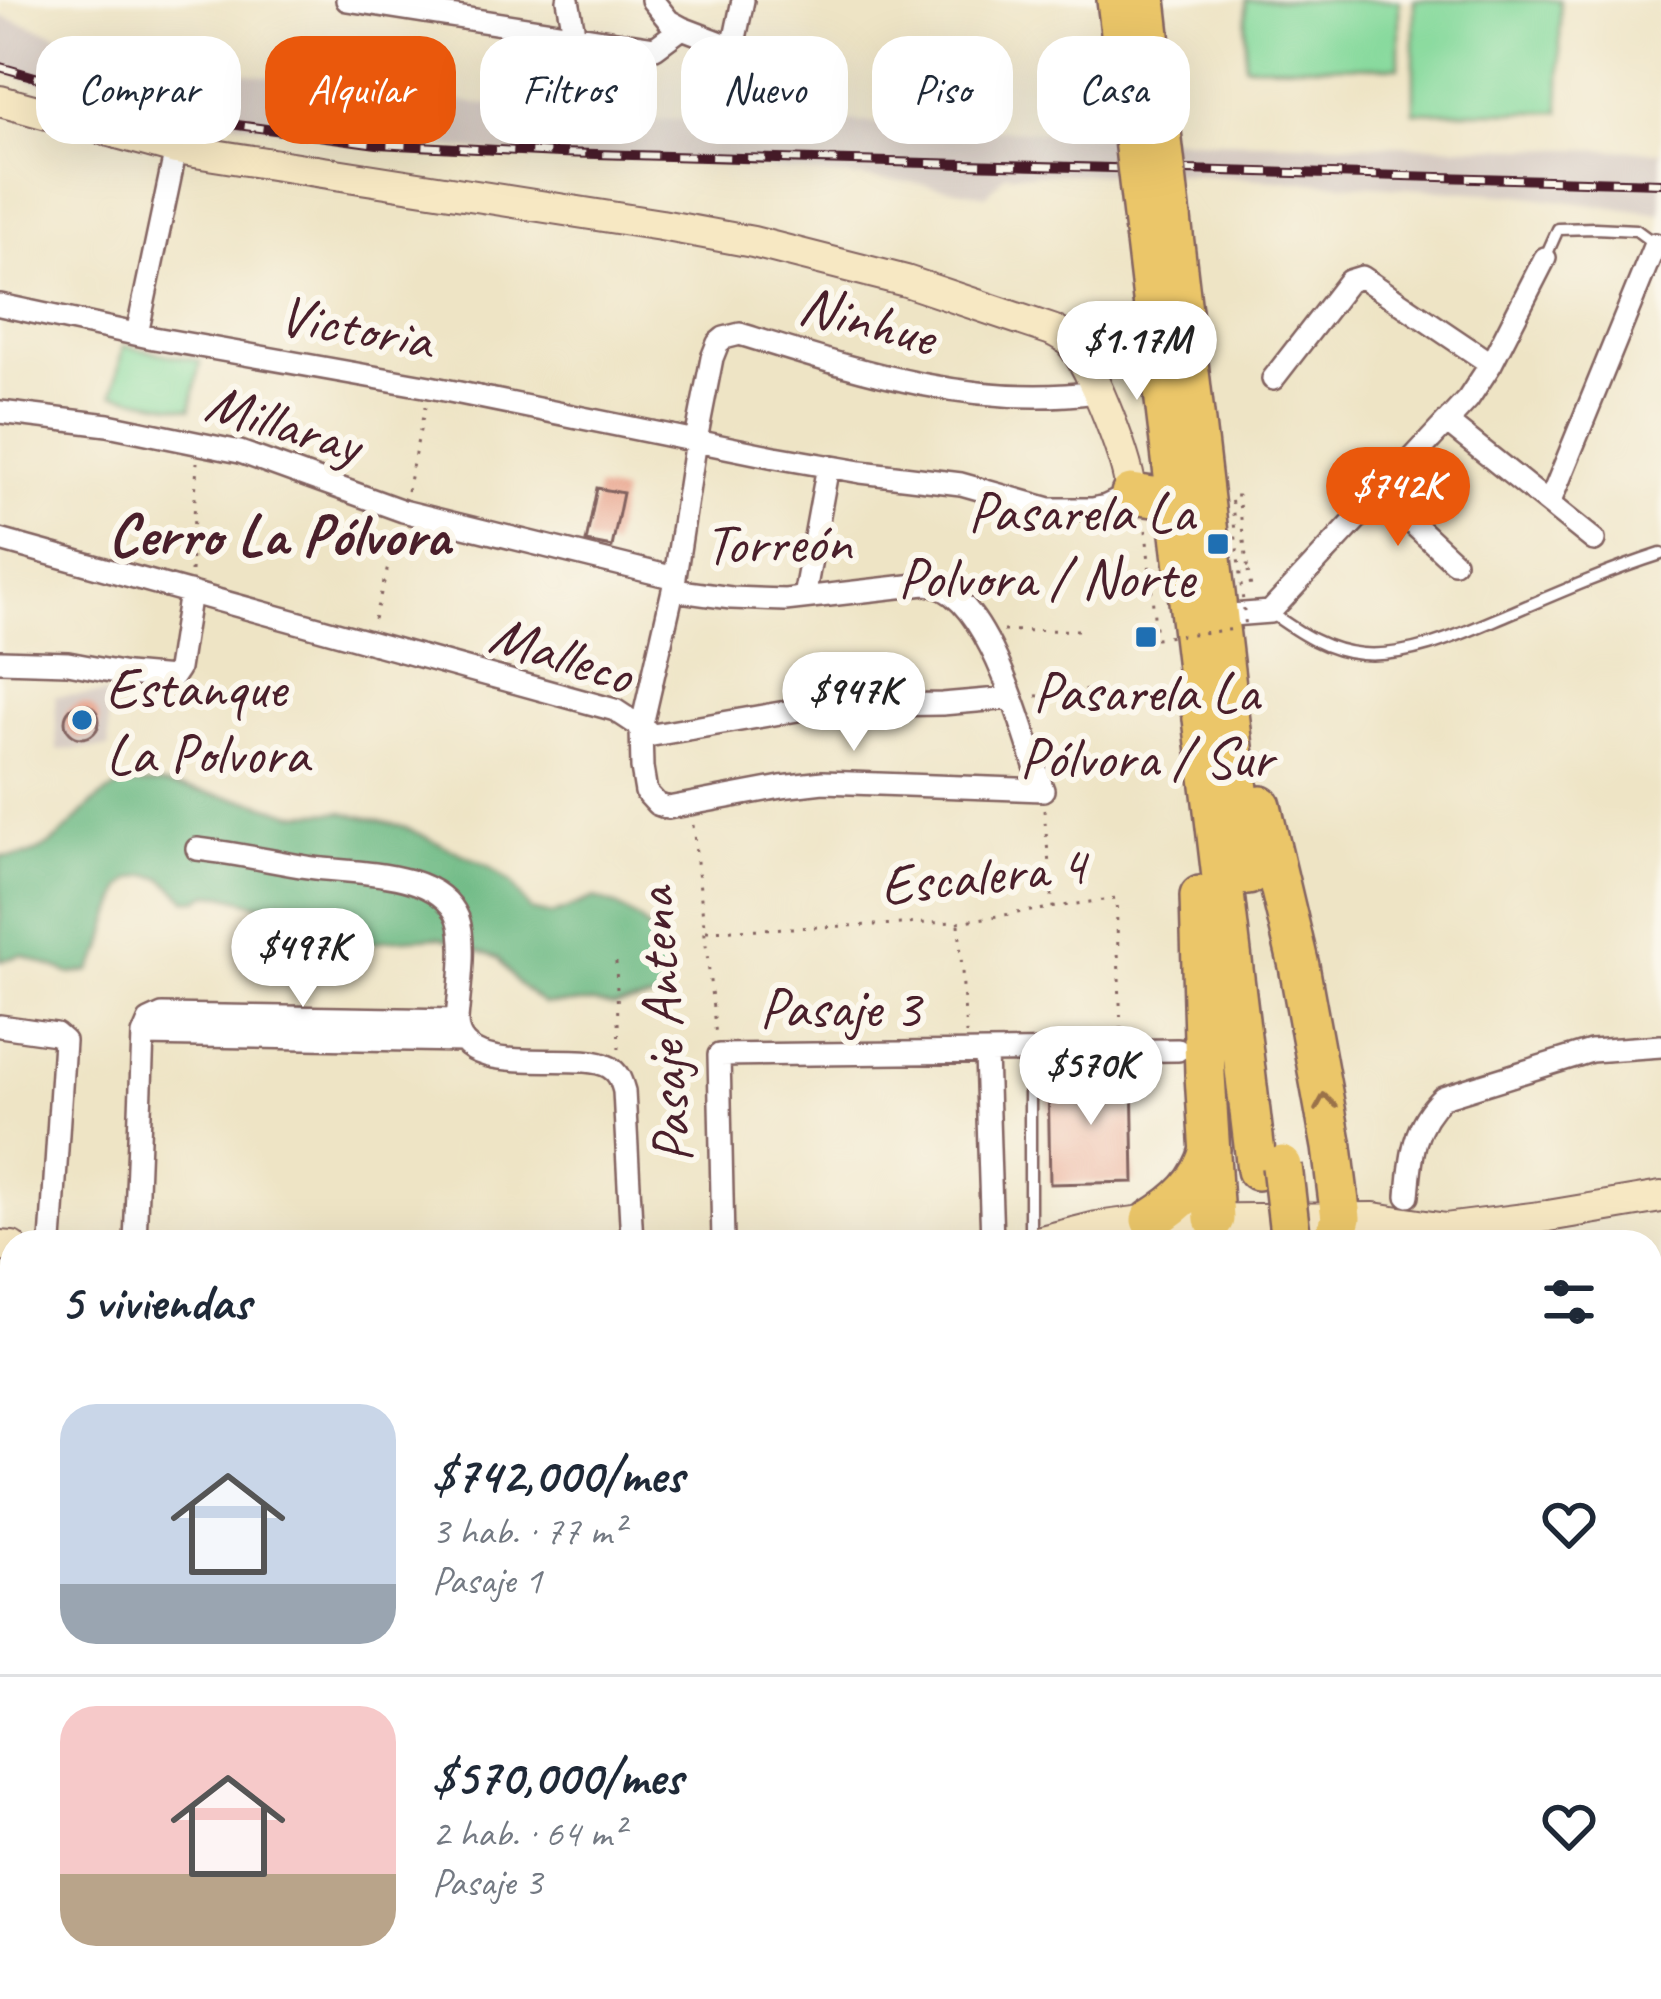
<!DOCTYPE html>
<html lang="es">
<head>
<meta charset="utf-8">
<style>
  :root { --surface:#fff; --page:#f2f2f3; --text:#1f2937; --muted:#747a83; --line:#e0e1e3; --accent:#ea580c }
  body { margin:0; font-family:Caveat,sans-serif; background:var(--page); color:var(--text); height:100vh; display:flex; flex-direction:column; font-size:45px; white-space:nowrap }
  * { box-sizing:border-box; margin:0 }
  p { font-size:39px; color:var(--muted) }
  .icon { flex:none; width:66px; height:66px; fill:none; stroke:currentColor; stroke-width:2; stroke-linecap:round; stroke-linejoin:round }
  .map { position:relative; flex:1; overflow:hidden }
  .details { position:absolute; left:0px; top:1230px; width:1662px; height:771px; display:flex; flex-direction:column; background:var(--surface); border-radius:36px 36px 0 0; box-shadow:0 12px 48px #0002 }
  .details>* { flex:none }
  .top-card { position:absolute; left:36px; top:36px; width:1590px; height:108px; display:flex; gap:24px }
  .price { position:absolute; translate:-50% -102px; padding:0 27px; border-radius:42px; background:#fff; color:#222; font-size:39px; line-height:78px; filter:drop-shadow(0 3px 6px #0008) }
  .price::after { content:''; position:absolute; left:50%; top:72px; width:36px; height:27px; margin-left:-18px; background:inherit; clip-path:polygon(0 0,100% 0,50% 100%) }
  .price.on { background:var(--accent); color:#fff }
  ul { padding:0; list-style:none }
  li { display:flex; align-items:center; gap:36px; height:300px; padding:0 60px }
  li+li { border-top:3px solid var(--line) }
  li span { display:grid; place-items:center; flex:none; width:336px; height:240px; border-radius:36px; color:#555 }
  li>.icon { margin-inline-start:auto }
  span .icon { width:144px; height:144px; fill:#fffc; stroke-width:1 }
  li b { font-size:51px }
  h2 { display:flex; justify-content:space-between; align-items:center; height:144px; padding:0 60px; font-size:51px }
  .tag { padding:0 42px; border-radius:36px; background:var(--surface); box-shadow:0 12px 48px #0002; font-size:42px; line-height:108px }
  .tag.on { background:var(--accent); color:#fff }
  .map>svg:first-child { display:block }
  .industrial { fill:#cec1ba }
  .green { fill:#85d99b; stroke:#687c63; stroke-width:3 }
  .forest { fill:#6cb983; stroke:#5b6c57; stroke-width:3 }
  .building { fill:#e49076 }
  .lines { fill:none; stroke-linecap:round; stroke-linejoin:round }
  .lane-casing { stroke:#836461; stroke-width:15 }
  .street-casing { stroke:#836461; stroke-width:26 }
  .secondary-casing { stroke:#836461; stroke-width:34 }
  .highway-casing { stroke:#836461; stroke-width:44 }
  .path { stroke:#836461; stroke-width:3; stroke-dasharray:3 9; stroke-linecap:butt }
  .lane { stroke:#fff; stroke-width:10 }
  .street { stroke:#fff; stroke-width:21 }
  .secondary { stroke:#f7e8c3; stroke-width:30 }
  .highway { stroke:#ebc669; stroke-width:39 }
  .rail-casing { stroke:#4a1f2b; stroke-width:10 }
  .rail { stroke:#fbf7ec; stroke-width:6; stroke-dasharray:18; stroke-linecap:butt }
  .highway-bridge-casing { stroke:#836461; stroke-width:44; stroke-linecap:butt }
  .path-bridge { stroke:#836461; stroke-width:3; stroke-dasharray:3 9; stroke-linecap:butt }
  .highway-bridge { stroke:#ebc669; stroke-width:39 }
  .oneway { stroke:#9a724a }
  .poi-dot { fill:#1f6fb2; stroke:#fbf7ec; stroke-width:4.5 }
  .labels { text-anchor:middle; stroke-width:12; stroke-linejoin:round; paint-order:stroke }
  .street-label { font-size:57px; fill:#4a1f2b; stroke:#fbf7ec }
  .poi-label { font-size:57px; fill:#4a1f2b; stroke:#fbf7ec; text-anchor:end }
  .neighbourhood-label { font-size:60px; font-weight:bold; fill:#4a1f2b; stroke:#fbf7ec }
</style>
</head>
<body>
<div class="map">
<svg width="1661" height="1999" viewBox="0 0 1661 1999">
  <rect width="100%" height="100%" fill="#fbf7ec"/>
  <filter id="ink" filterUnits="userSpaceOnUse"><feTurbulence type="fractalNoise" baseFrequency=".00833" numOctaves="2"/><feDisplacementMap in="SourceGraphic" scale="24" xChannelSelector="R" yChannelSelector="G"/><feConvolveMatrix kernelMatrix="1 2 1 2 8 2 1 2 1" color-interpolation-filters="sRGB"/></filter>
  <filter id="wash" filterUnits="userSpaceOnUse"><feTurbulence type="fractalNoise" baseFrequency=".004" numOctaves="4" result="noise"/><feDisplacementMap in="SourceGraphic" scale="48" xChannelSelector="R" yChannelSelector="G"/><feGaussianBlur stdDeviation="2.7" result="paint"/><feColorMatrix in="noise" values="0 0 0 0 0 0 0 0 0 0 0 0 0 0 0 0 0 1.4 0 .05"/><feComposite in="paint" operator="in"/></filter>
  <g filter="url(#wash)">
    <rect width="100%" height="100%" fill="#eee4c5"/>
    <path class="industrial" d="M0,16L105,50L311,83L605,119L842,121L1214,141L1661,151V214L1519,195L1183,174H1005L987,195L910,182L649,158L558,159L334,136L117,106L0,71Z
      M107,694L109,748L57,750L55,696Z"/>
    <path class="green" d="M1246,0H1399V67L1245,65Z
      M1414,0H1560V112H1414Z
      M123,346L200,361L191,409L113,394Z"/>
    <path class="forest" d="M160,784L255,802L294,814L342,812L402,826L490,867L512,884L530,910L552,915L595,898L615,905L641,921L658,941L671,977L669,989L661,998L613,1007L594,1003L543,1004L517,983L498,958L440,937L386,940L348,948L329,944L261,905L223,895L208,894L198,900L186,899L162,878L146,875L132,879L123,887L109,925L103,949L90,971L71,974L22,955L0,961V856C63,864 72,803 121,787C133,783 148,784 160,784Z"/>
    <g id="blocks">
      <path class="building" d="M597,488L623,493L612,547L586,542Z
        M65 721a17 17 0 1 1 34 0a17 17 0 1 1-34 0Z
        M1132,1073L1134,1182L1050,1184L1048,1074Z"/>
    </g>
  </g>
  <g filter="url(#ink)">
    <use href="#blocks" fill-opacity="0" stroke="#836461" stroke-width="3"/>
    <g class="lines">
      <defs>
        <path id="lane" d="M1545,258L1558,229L1595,228L1636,230L1655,244
          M1270,612C1299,633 1326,651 1362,654C1414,658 1467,631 1513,612C1562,591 1611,570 1661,554
          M1030,1239V1076"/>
        <path id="street" d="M347,0L655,48L682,28
          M568,0L575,38
          M652,0L669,21L682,28L745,52L799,61L827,59
          M733,48L743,0
          M0,305L154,338L430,387L775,457L861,472L961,484L1050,509H1093L1106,506L1131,494
          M137,334L176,149
          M1273,379L1349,281L1362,277L1491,364
          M0,412L108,425L240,452L403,511L675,578
          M1448,423L1594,540
          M1381,494L1454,562
          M1549,504L1655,244
          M0,540L615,710L653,735L821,706L942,704L1011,698
          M673,590L731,598L785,600L925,584C988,586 1025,740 1043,790L823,782L781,787L668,808L657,804L646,792L642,768L641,729L673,590L696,440L712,358L718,343L724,338L740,334C856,370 973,409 1096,392
          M804,597L828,466
          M1218,616L1270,612L1468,399L1491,364L1545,258
          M0,661L68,663L127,674L172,678L178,669L190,592
          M197,849C234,853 270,861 307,867C350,874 438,868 458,918C467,943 459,993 457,1020
          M0,1026L56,1034L64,1041L51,1242
          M143,1035L462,1041
          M986,1054L992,1242
          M1408,1196C1411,1157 1413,1125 1443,1097L1591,1051L1661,1046
          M135,1242L143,1035L149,1021L162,1015L457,1020C456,1083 577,1048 609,1067C619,1073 621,1081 624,1091L632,1242
          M723,1242L719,1055L1178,1050
          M1650,1441L1661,1462
          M1650,1492L1661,1486
          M0,1595H12
          M1650,1600L1661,1596
          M1650,1712H1661
          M0,1825H12
          M1650,1859L1661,1858
          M1650,1928H1661
          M0,1950L12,1949
          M1539,1989V1999
          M91,1999V1989
          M985,1999V1989"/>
        <path id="secondary" d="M0,101L176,149L661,225L753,242L906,281L1052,330C1062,335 1069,339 1075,348C1094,375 1130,463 1131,494
          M1430,1234L1445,1229L1548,1216L1661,1197
          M1037,1242L1097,1227L1151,1220L1374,1218L1445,1229
          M0,1246L12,1247
          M626,1989V1999
          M1291,1989L1292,1999
          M1421,1989V1999
          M252,1999V1989"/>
        <path id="highway" d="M1117,0L1132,122
          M1146,0L1160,123
          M1143,216L1257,1170
          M1171,218L1248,875
          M1131,494L1176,500
          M1261,806L1299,966L1332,1147L1341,1218L1337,1232L1329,1242
          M1200,896L1205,1075L1214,1219
          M1151,1220C1181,1201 1200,1184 1210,1150
          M1371,1989L1372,1999
          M1336,1999L1337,1989"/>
      </defs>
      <use href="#lane" class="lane-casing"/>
      <use href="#street" class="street-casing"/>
      <use href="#secondary" class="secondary-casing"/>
      <use href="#highway" class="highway-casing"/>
      <path class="path" d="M407,491L425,407
        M1248,571L1252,593
        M191,572L197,462
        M374,619L398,530
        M1003,631L1078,630
        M1036,696L1107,688
        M1044,810L1053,908
        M693,825L716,1036
        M959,924L966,1034
        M706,931L958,922L1116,898L1121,1029
        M616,962L619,1050
        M0,1716H12"/>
      <use href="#lane" class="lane"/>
      <use href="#street" class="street"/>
      <use href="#secondary" class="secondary"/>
      <use href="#highway" class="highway"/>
      <defs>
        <path id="rail" d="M0,67L116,100L208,121L377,144L560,153L1661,183"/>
      </defs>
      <use href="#rail" class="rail-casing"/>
      <use href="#rail" class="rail"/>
      <defs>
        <path id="highway-bridge" d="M1132,122L1143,216
          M1160,123L1171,218
          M1282,1166L1291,1242"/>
      </defs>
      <use href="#highway-bridge" class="highway-bridge-casing"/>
      <path class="path-bridge" d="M1146,530L1156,638L1246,628L1231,496H1238L1248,571"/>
      <use href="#highway-bridge" class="highway-bridge"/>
    </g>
    <defs><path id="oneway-chevron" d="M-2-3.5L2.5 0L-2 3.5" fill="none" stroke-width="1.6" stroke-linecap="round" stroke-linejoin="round" transform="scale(3)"/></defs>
    <use class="oneway" href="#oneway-chevron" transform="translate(1325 1102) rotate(-99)"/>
  </g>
  <g class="poi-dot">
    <rect x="1206" y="532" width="24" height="24" rx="6"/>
    <rect x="1134" y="625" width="24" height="24" rx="6"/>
    <circle cx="82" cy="720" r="12"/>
  </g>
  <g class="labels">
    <g class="street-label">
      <text transform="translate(868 319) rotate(15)" y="20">Ninhue</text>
      <text transform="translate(356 326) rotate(10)" y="20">Victoria</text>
      <text transform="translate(284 422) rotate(17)" y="20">Millaray</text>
      <text transform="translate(778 542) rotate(-1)" y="20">Torreón</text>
      <text transform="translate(562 653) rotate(18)" y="20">Malleco</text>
      <text transform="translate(983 874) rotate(-6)" y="20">Escalera 4</text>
      <text x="840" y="1027">Pasaje 3</text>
      <text transform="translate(662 1026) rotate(-94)" y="20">Pasaje Antena</text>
    </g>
    <g class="poi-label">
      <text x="1194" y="531">Pasarela La<tspan x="1194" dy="66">Polvora / Norte</tspan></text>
      <text x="106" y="707" text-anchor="start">Estanque<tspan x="106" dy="66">La Polvora</tspan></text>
      <text x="1146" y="711" text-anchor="middle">Pasarela La<tspan x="1146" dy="66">Pólvora / Sur</tspan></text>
    </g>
    <g class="neighbourhood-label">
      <text x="279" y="555">Cerro La Pólvora</text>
    </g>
  </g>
</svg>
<b class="price" style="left:1137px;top:403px">$1.17M</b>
<b class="price on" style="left:1398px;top:549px">$742K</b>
<b class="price" style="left:854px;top:754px">$947K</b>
<b class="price" style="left:303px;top:1010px">$497K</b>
<b class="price" style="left:1091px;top:1128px">$570K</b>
<div class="top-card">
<a class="tag">Comprar</a>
<a class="tag on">Alquilar</a>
<a class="tag">Filtros</a>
<a class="tag">Nuevo</a>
<a class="tag">Piso</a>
<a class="tag">Casa</a>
</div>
<section class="details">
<h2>5 viviendas<svg class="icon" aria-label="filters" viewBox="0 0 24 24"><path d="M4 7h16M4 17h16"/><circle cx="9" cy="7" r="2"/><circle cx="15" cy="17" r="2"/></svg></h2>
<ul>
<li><span style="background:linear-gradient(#c9d6e8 75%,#9aa5b1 0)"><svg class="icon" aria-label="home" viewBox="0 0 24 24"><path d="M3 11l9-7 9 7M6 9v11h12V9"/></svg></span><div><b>$742,000/mes</b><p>3 hab. · 77 m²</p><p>Pasaje 1</p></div><svg class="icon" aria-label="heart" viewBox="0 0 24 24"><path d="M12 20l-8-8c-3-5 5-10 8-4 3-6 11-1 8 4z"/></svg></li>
<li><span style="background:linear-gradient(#f6c9c9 70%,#b9a48a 0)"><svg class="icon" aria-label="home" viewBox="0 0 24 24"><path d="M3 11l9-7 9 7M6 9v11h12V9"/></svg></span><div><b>$570,000/mes</b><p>2 hab. · 64 m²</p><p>Pasaje 3</p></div><svg class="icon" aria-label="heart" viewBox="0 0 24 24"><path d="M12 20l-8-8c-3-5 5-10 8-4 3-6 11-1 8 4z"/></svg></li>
</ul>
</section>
</div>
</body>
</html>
